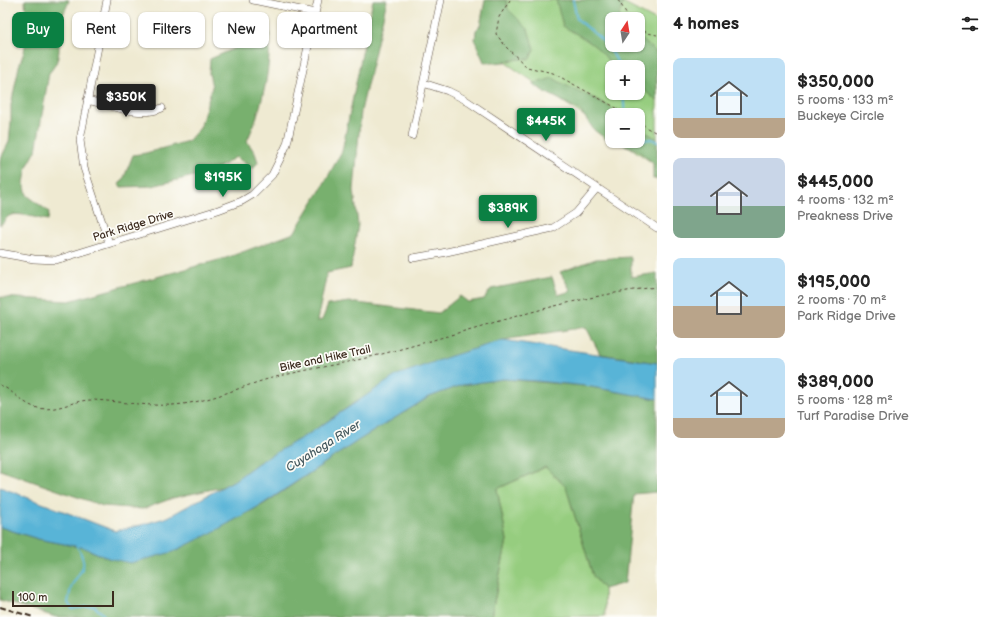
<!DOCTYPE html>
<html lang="en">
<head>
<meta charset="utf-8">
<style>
  :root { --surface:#fff; --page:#f6f6f6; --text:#222; --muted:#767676; --accent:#0b8043 }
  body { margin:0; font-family:"Balsamiq Sans",sans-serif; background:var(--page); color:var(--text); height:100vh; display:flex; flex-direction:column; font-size:15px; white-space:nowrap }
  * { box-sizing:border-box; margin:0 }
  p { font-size:13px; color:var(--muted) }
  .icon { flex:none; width:22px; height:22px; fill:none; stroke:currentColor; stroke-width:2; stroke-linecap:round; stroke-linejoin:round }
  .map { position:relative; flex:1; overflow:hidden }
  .panel { display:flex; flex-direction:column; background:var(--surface); width:340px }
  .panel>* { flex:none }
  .banner { position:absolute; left:12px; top:12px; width:380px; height:36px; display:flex; gap:8px }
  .needle { width:26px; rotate:12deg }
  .controls { position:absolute; left:605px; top:12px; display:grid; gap:8px }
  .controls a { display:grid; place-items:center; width:40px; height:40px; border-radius:8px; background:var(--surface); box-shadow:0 1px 3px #0004; font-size:20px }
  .scale { position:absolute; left:12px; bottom:10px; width:102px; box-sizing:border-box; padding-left:4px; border:2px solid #3b2a1e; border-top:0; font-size:11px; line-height:14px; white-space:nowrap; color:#3b2a1e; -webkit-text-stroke:3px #fdfcf7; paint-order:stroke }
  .price { position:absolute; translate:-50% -34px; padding:0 9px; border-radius:4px; background:var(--accent); color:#fff; font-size:13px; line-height:26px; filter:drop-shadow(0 1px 2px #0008) }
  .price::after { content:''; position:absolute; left:50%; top:24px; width:12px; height:9px; margin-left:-6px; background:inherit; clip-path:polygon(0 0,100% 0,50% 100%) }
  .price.active { background:#222; color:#fff }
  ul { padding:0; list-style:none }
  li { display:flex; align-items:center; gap:12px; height:100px; padding:0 16px }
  li span { display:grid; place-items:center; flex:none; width:112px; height:80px; border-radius:8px; color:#555 }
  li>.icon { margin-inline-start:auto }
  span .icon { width:48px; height:48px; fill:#fffc; stroke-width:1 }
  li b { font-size:17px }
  h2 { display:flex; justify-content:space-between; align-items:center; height:48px; padding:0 16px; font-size:17px }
  .chip { padding:0 14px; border-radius:8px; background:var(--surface); box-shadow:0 1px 3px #0004; font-size:14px; line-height:36px }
  .chip.active { background:var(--accent); color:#fff }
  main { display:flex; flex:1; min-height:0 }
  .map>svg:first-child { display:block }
  .green { fill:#96cd7f; stroke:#687c4e; fill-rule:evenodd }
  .forest { fill:#78b06e; stroke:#5a6d46 }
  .water { fill:#59b4d7; stroke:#4a6f7a }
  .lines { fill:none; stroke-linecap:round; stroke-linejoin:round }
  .stream { stroke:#59b4d7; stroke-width:2 }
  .minor-casing { stroke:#564739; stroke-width:8 }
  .path { stroke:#564739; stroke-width:1; stroke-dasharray:3 3; stroke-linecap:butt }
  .minor { stroke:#fff; stroke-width:7 }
  .rail { stroke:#3b2a1e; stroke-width:2; stroke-dasharray:6 3; stroke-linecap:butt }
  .labels { text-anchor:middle; stroke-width:3.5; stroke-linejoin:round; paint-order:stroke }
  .street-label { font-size:11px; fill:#3b2a1e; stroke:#fdfcf7 }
  .water-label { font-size:12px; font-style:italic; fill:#465a5f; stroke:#fdfcf7 }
</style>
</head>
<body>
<main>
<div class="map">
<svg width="657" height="617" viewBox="0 0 657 617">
  <rect width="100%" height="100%" fill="#fdfcf7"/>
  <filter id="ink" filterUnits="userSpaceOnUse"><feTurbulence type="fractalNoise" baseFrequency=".025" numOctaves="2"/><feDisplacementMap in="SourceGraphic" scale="8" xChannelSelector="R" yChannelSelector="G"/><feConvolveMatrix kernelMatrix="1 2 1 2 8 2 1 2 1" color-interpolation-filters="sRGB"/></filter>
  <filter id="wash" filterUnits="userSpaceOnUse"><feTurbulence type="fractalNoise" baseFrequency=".012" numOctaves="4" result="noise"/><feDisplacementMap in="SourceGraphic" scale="16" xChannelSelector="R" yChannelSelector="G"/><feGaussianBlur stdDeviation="0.9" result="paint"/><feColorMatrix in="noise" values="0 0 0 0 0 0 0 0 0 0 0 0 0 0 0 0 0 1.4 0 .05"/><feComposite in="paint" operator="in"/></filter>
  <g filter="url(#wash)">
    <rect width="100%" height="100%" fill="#efead2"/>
    <path class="green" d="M487,0H624L623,3L657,21V166L621,141H638V115H612V135L478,44ZM612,19H638V45H612ZM612,67H638V93H612Z
      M546,467L566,487L593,576L604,589L605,616L491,617L507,540L497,489Z"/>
    <path class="forest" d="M25,0H69C67,8 62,15 60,23C56,43 65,56 49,73L36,151L27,167L24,183L27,195L49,212L48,220C38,219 17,211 9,216C5,218 4,223 0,225V160L9,142L11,122V105L19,66L24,52L27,33Z
      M373,0H387L361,111L354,190L358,225L351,268L327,273L317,321L322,320L328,305L349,302L439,313L460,296L468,302L484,299L491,289L552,277L558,295L571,291L560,272L596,259L631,257V277L657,273V363L600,354L586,327L503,340L356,402L310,433L258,463L235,480L222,487L173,498L143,509L103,506L0,470V297L69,301L226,258L294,233L321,189L342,151Z
      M485,0H506L508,9L528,29L534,49L530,59C514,57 500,66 484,62L475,41L476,30L480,26Z
      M556,0H624L619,15L622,19H612V45H638V36L656,52L657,101L638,85V67H612V69C605,48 581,37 563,26Z
      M259,17L269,23C272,64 264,104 247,141L255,153L258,162L253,169L236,157L220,167L207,173L152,186L121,187L119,184L123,180L133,155L146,153L188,141L200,128L212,87L209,73L210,59L240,46Z
      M553,78C574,92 600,97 620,115H612V141L606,139L594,130L580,110L545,92L533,84Z
      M638,127L657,139V179H653V163L638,150L613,141H638Z
      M503,379L586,386L657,399V492L634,494L625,583L604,589L593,576L566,487L545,467L497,489L507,540L491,616L492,617H56L0,600V527L38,539L85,548L108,558L173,552L264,504L359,440L429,397L462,385Z"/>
    <path class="water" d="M503,340L657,363V399L586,386L536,381L503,379L462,385L429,397L359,440L263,504L213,532L173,552L130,563L108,558L85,548L38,539L0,527V487L115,531L141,525L168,517L235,480L258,463L310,433L397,375L451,356Z"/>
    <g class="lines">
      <path class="stream" d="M573,0L577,19C594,33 612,45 619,67
        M623,93L625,115
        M635,141L652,139L657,142
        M77,545C88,568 84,565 72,585C70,590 69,598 68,603L72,609L94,606L103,614L105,617"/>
    </g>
  </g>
  <g filter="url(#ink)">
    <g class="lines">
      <defs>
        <path id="minor" d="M107,0L80,140L84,168L109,243
          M253,0L315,13
          M423,83L448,91L464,99L657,228
          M87,100C110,105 140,118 162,108
          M412,136L441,0
          M0,253L34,259L56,260L218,210L242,201L252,195L272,175L279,161L287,144L318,0
          M413,258L442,253L553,228L576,213L597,188"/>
      </defs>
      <use href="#minor" class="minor-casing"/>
      <path class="path" d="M510,0L499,17L496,34L507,48L527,67L553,73L622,111
        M618,0L630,19
        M638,28L648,33L657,35
        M632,112L634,115
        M638,120L647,128L657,133
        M0,385C14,391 23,405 38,408C57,412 73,400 91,400C122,401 152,408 183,404C213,400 240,387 268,379C306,369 344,364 382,354C472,331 564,297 657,287"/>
      <use href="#minor" class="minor"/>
      <path class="rail" d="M0,607L33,617"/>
    </g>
  </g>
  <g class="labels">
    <g class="street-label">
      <text transform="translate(133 225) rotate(-17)" y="4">Park Ridge Drive</text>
      <text transform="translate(325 358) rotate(-12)" y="4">Bike and Hike Trail</text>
    </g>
    <g class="water-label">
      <text transform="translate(323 446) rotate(-32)" y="4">Cuyahoga River</text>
    </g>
  </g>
</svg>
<div class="controls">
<a><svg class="needle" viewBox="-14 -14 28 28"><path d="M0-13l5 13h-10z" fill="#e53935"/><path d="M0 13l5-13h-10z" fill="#767676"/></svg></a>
<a>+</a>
<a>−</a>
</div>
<div class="scale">100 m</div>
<b class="price active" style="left:126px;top:118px">$350K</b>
<b class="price" style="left:546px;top:142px">$445K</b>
<b class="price" style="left:223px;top:198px">$195K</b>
<b class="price" style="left:508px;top:229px">$389K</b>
<div class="banner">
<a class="chip active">Buy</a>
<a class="chip">Rent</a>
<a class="chip">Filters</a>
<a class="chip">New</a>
<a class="chip">Apartment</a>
</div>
</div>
<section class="panel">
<h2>4 homes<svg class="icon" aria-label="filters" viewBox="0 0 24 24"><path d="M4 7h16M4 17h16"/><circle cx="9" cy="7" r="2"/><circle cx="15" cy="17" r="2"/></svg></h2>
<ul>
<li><span style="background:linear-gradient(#bfe0f5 75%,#b9a48a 0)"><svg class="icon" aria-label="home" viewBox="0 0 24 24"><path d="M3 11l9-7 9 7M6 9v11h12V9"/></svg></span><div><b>$350,000</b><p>5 rooms · 133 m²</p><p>Buckeye Circle</p></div></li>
<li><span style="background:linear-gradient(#c9d6e8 60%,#7fa58c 0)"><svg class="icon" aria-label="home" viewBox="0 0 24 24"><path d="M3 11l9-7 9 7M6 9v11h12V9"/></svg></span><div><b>$445,000</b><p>4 rooms · 132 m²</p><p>Preakness Drive</p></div></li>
<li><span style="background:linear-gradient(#bfe0f5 60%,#b9a48a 0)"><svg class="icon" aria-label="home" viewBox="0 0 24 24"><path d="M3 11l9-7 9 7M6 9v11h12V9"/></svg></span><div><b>$195,000</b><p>2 rooms · 70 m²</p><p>Park Ridge Drive</p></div></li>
<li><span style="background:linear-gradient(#bfe0f5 75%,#b9a48a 0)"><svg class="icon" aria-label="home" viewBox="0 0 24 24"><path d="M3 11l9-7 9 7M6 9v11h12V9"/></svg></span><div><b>$389,000</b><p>5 rooms · 128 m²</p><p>Turf Paradise Drive</p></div></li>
</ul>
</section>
</main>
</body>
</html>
